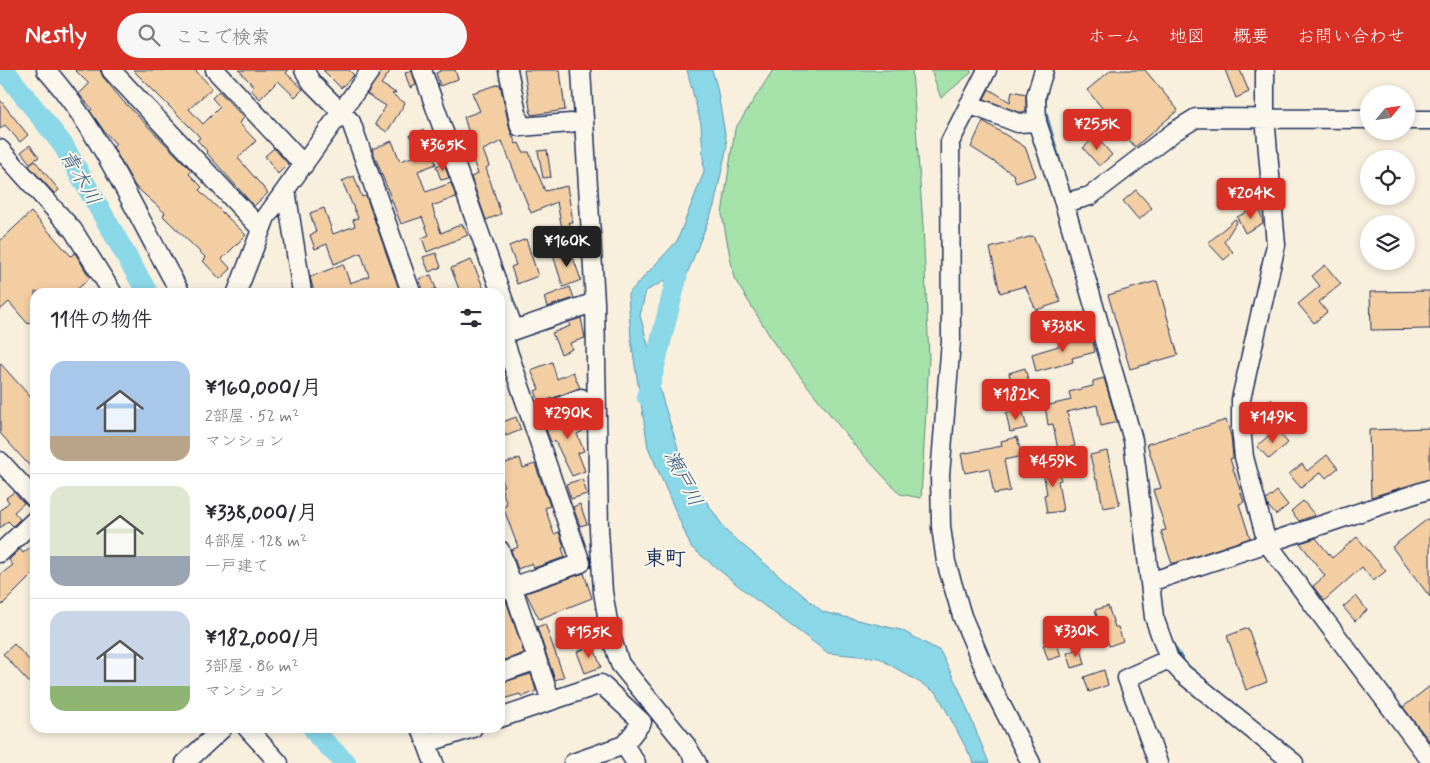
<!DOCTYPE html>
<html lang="ja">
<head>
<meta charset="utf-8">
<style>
  :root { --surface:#fff; --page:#f7f7f7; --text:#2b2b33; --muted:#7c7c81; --line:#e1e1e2; --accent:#d93025 }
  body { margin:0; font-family:Mynerve,"Klee One",sans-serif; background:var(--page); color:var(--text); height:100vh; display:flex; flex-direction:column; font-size:19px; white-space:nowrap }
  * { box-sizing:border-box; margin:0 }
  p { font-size:16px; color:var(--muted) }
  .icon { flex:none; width:28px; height:28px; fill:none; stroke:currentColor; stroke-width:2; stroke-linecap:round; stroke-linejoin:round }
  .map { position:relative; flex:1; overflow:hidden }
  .drawer { position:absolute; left:30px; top:218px; width:475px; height:445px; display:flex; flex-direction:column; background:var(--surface); border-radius:15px; box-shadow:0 2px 8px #0003 }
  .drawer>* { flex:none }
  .needle { width:32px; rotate:61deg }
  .buttons { position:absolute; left:1360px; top:15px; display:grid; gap:10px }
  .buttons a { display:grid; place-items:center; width:55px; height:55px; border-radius:50%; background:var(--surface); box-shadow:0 2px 8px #0003; font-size:25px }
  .price { position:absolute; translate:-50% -42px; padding:0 11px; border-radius:5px; background:var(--accent); color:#fff; font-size:16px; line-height:32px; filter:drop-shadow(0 1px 2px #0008) }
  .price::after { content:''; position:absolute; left:50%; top:30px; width:15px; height:11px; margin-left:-8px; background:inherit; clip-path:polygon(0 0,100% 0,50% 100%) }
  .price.active { background:#222; color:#fff }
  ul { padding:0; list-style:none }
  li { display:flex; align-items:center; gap:15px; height:125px; padding:0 20px }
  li+li { border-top:1px solid var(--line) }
  li span { display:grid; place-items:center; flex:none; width:140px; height:100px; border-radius:15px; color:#555 }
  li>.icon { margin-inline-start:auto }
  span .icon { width:60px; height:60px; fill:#fffc; stroke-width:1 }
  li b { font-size:21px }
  h2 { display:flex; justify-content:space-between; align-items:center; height:60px; padding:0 20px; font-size:21px }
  header { display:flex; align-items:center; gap:30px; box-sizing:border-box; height:70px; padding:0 25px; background:var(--accent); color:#fff }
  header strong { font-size:24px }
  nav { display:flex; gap:28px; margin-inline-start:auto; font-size:18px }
  .search { width:350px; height:45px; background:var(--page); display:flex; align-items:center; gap:12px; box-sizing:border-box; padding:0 18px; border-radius:28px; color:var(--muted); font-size:19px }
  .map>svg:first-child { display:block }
  .green { fill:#a5e2a9; stroke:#608884 }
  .water { fill:#89d7e7; stroke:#5d94b0 }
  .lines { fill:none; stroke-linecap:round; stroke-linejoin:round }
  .stream { stroke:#5d94b0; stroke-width:4 }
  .river { stroke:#89d7e7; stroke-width:21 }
  .building { fill:#f3cea3; stroke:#1b2f5e }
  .minor-casing { stroke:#1b2f5e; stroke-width:21 }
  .minor { stroke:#fbf7ec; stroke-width:18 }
  .labels { text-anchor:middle; stroke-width:4; stroke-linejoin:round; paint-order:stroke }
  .water-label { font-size:20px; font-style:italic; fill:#365980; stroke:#fbf7ec }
  .quarter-label { font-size:21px; font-weight:bold; fill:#1b2f5e; stroke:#fbf7ec }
</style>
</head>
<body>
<header>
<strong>Nestly</strong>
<div class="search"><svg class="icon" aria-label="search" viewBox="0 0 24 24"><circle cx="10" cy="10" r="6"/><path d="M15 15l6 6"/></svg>ここで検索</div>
<nav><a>ホーム</a><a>地図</a><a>概要</a><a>お問い合わせ</a></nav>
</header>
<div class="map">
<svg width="1430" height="693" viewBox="0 0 1430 693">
  <rect width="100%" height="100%" fill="#f9efdd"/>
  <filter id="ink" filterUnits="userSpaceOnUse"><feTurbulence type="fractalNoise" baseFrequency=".02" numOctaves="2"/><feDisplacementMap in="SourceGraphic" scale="10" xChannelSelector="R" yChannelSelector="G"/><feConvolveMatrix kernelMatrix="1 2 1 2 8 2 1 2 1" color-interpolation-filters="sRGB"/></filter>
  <g filter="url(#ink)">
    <path class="green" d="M773,0H912L923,155L929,288L921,428L900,424L855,376L776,276L734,208L722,144L735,59Z
      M931,0H971V3L941,28Z"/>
    <path class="water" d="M687,0H712L717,17L727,76L714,136L670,247L671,207L646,221L640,245L663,331L685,400L727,462L823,542L901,560L940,581L959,619L989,693H974L937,623L879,588L828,583L751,526L691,477L648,377L631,270L628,224L677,171L704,102L701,54Z"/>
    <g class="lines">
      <path class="stream" d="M1049,12L1053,0
        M1046,21L1044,38L1061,97
        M1171,572L1185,594L1198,605"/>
      <path class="river" d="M4,0L63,75L147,222
        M647,326L677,206
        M313,658L319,667L346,693"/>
    </g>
    <path class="building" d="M75,0H100L103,7L122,30L192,101L189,104L202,117L199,120L246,165L222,189L231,199L220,209L203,191L206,188L163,146L165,143L135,116L113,77L116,74L104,61L90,41L92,39L79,24L89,14Z
      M133,0H195L212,18L189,39L203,54L220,37L212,28L219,21L244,48L239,53L256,71L238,88L268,123L254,136L206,82L207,81L197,70L200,68L197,64Z
      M239,0H289L286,3L303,19L295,27L278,11L260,29L251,20L254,17Z
      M323,0H349L354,5L341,18Z
      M381,0H391L381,14L396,23L392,24L405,33L387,62L375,54L386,36L367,24Z
      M442,0H455L458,9L440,16L436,3Z
      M524,0H560L565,40L531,45Z
      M1111,0H1145L1178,40L1135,77L1087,20Z
      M1225,0H1240L1249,22L1236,28Z
      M412,1L416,15L410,18L405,3Z
      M500,14L510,60L516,74L519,73L523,82H529L545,121L567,116L573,152H569L576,172L561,177L555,161L562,159L557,132L531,143L502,71L483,80L489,96L486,98L501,144L486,150L471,107L478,104L470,82L463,84L458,71L470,67L464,47L480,41L472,23Z
      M989,19L1010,32L1012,21L1026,24V42H1018L984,29Z
      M0,30L28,65L20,72L5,55L0,59Z
      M983,51L1025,77L1036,106L1016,113L1013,104L971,77Z
      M423,60L436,94L418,101L426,122L451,113L456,127L432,136L441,163L462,154L468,165L427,182L422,168L429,165L422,147L401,154L372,79L392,71L400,91L418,85L410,65Z
      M1096,66L1112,85L1099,96L1083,78Z
      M30,75L39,87L30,93L21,82Z
      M274,78L288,94L278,104L265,86Z
      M547,80L551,107L543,108L538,81Z
      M35,91L59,120L55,124L29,96Z
      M444,93L449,108L441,110L436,96Z
      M354,106L362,127L366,126L400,222H361L360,219L353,222H314L310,207L343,194L350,213L369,206L361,183L334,194L327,174L315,179L310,165L316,162L310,143L324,138L333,164L355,156L353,150L358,148L342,111Z
      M1136,120L1152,138L1139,150L1123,131Z
      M1259,136L1263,153L1245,163L1237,147Z
      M31,142L71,186L75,183L90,208L74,222H35V248L28,254L9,232L0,240V171Z
      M1235,149L1237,151L1224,172L1233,182L1224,190L1208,173Z
      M1033,166L1061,232L1036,240L1025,216L1000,223L990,178Z
      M526,169L538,206L517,214L511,197L516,195L509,176Z
      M570,179L581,210L563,217L553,185Z
      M436,183L441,197L429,202L423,187Z
      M471,190L479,207L485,222H460L451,198Z
      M1325,195L1341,214L1319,232L1327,242L1314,253L1298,234L1320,216L1312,206Z
      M431,205L436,219L424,222L419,209Z
      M1157,211L1178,285L1130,299L1108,225Z
      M570,217L574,228L547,237L544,227Z
      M1430,221V259L1371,260L1370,222Z
      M581,248L585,268L570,273L572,279L561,284L552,263L570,256L568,252Z
      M1091,264L1095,282L1072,288L1073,292L1036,302L1032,284L1075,271V268Z
      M552,292L557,309L573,302L580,318L540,333L535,321L539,319L531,300Z
      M0,293L35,332V402L0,363Z
      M1025,298L1030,317L1013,321L1009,303Z
      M1104,308L1117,352L1101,356L1097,335L1067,342L1075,376L1058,380L1053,354L1048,355L1045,336L1071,330L1069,322L1093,316V311Z
      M1271,329L1282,343L1270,353L1259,339Z
      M1022,339L1027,358L1010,362L1006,343Z
      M580,340L584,351L580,352L583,361L577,364L584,381L578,383L585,401L572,406L555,371L551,372L544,354Z
      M516,347L521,360L506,366L504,361L500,363V353Z
      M1226,350L1231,366L1233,388L1230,389L1244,432L1239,434L1250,468L1172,494L1161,461L1166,460L1153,420L1161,418L1147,374Z
      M1430,358V409L1371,427L1369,360Z
      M1276,359L1288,373L1269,389L1257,376Z
      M1017,367L1022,386L1004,390L1010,421L994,424L989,398L965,403L961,384L1002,376L1001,371Z
      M1107,381L1120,435L1103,438L1098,410H1096L1090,385Z
      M1327,385L1338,398L1326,408L1321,402L1301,418L1289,404L1302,394L1307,401Z
      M520,388L523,398L535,394L550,436L545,438L554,464L559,462L564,477L562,478L565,487L534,498L532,493L518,499L511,480L518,477L503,437L507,435L501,417L504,416L500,407V395Z
      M1058,392L1061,410L1058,411L1063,441L1047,443L1044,425L1047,424L1042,395Z
      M582,409L587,424L571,429L566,414Z
      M1277,421L1288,435L1276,445L1268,436L1266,430Z
      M14,422L24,433L14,442L20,449L13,456L8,451L0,458V441L9,432L6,428Z
      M1303,431L1315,445L1299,451L1291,441Z
      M580,434L587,454L580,456L573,437Z
      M1430,447V527L1392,477Z
      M1357,467L1386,501L1373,511L1362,497L1324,531L1313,516L1325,506L1300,473L1316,468L1332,488Z
      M35,473V502L0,537V505L13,495L9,490L20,479L23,483Z
      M584,503L592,528L539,549L526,523Z
      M1356,526L1367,540L1355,551L1343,537Z
      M506,530L524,583L500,592V531Z
      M1108,536L1115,557H1118L1123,571L1109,576L1105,564L1077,573L1072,558L1098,550L1095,540Z
      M545,554L564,607L555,610L537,557Z
      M1248,558L1267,612L1246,620L1227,566Z
      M1056,571L1061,586L1048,590L1043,575Z
      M14,574L35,596V619L3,584Z
      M593,575L601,597L585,603L577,582Z
      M1081,578L1085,594L1072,598L1067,583Z
      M1104,600L1108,615L1089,622L1084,607Z
      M531,604L536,621L522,627L520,624L503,629L500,613Z
      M1430,616V672L1403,637Z"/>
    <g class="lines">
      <defs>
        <path id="minor" d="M46,0C101,61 139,151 180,222
          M111,0L261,159
          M215,0L304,95
          M304,0L312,13L351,52L411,222
          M422,0L514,260
          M508,0L520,57L571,53
          M581,0L595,232L599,460L603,522L610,563L620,594L686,675L697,693
          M987,0L950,72L951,271L940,405L941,457L946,492L962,546L993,619L1031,693
          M1044,0L1036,26L1037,52L1064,133L1133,370L1154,547L1169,589L1127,608L1158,693
          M1265,0V47L1276,175L1241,329V358L1244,387L1267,473L1430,690
          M969,34L1018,53L1037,52
          M1406,50H1430
          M0,79L73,160L112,222
          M286,120L302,222
          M1064,133L1090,126L1175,61L1196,48L1369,49
          M237,222L266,147L371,0
          M503,264L595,232
          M531,348L581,328
          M0,391L35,429
          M500,480L551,631
          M0,483L35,450
          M1150,512L1430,419
          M500,521L581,493L502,264
          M1169,589L1183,604L1294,693
          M500,603L537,590
          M500,648L601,614L642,652L624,675L573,693
          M247,658L279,693
          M421,658L434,693
          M427,673L473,658
          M624,675L636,693
          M185,693L223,658"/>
      </defs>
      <use href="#minor" class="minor-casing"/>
      <use href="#minor" class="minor"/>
    </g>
  </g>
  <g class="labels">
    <g class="water-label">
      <text transform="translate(81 107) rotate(60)" y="7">青木川</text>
      <text transform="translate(684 408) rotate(63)" y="7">瀬戸川</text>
    </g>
    <g class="quarter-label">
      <text x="665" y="495">東町</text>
    </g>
  </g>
</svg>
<div class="buttons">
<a><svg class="needle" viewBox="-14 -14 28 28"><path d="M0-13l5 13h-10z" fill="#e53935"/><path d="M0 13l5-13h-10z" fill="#7c7c81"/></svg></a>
<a><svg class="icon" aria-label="locate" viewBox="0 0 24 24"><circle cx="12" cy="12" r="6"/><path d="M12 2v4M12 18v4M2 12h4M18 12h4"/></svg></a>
<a><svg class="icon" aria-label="layers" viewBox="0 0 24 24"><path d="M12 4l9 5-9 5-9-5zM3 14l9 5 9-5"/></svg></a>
</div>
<b class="price" style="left:1097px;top:81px">¥255K</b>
<b class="price" style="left:443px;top:102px">¥365K</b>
<b class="price" style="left:1251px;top:150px">¥204K</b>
<b class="price active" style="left:567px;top:198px">¥160K</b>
<b class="price" style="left:1063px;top:283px">¥338K</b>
<b class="price" style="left:1016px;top:351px">¥182K</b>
<b class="price" style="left:568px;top:370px">¥290K</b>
<b class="price" style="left:1273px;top:374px">¥149K</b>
<b class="price" style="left:1053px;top:418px">¥459K</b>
<b class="price" style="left:1076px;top:588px">¥330K</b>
<b class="price" style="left:589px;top:589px">¥155K</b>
<section class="drawer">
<h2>11件の物件<svg class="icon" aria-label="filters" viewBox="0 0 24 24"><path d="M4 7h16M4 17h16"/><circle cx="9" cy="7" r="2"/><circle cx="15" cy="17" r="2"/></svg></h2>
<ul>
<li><span style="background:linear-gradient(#a9c7e8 75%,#b9a48a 0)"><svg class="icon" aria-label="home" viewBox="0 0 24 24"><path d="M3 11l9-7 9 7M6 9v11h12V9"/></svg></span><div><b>¥160,000/月</b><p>2部屋 · 52 m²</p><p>マンション</p></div></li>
<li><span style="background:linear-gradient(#dfe7d0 70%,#9aa5b1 0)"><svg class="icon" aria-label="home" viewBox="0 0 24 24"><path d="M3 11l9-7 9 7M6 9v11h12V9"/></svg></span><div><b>¥338,000/月</b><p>4部屋 · 128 m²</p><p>一戸建て</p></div></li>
<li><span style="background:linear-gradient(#c9d6e8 75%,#8fb573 0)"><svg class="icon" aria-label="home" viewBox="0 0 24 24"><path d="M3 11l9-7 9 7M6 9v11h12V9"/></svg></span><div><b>¥182,000/月</b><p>3部屋 · 86 m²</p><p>マンション</p></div></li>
</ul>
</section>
</div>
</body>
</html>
